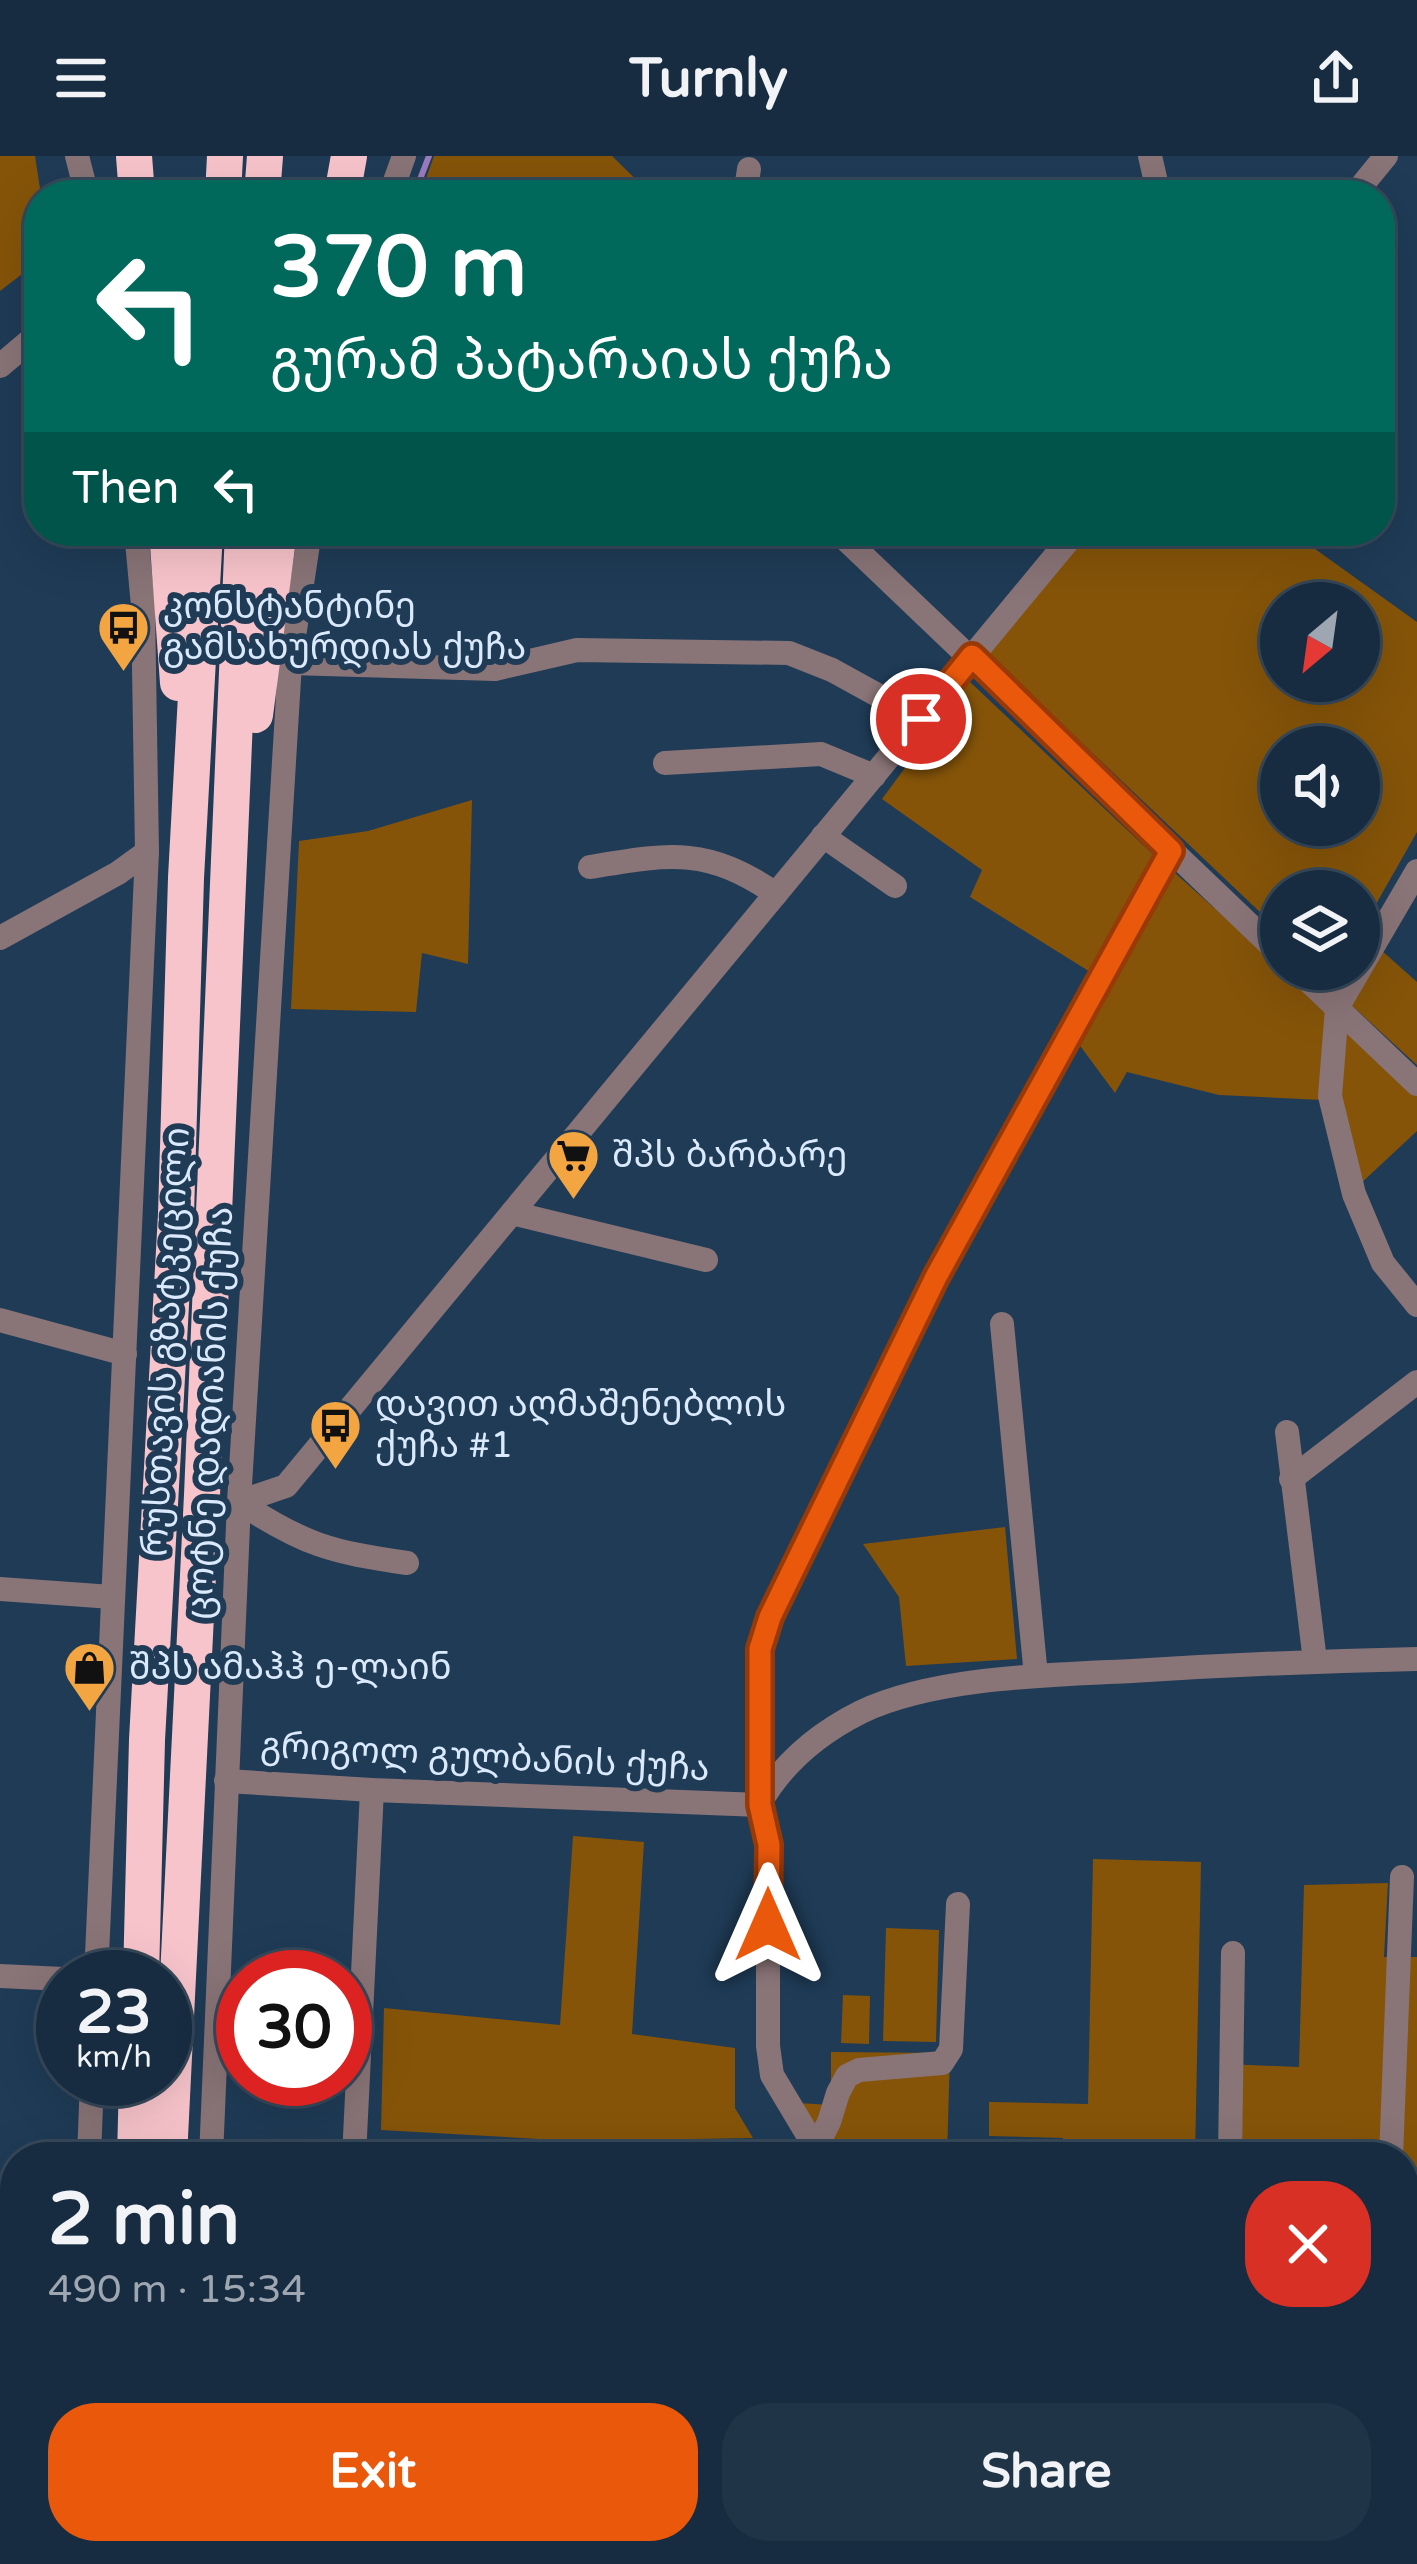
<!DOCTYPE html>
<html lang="en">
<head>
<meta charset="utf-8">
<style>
	:root { --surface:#172c40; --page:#203447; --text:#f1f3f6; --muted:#9ea7b1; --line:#364859; --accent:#ea580c }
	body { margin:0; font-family:"Varela Round","Noto Sans Georgian",sans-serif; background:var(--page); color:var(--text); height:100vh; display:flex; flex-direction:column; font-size:45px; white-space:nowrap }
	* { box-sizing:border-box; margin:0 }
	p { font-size:39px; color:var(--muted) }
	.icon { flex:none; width:66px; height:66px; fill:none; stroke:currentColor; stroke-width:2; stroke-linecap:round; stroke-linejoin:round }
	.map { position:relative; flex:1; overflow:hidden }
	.sheet { position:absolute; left:0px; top:1986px; width:1419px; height:423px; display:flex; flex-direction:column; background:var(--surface); border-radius:48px 48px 0 0; box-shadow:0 12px 48px #0002,0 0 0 3px var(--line) }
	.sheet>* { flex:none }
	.top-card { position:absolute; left:24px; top:24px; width:1371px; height:366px; border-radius:48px; box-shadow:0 12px 48px #0002,0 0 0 3px var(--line); background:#00695c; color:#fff; overflow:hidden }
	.needle { width:78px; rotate:209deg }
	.controls { position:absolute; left:1260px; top:426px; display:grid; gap:24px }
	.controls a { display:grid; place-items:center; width:120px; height:120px; border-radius:50%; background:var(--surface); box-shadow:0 12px 48px #0002,0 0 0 3px var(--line); font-size:60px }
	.speed { position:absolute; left:36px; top:1794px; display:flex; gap:24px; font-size:60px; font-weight:700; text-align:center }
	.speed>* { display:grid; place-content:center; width:156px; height:156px; border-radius:50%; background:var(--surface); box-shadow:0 12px 48px #0002,0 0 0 3px var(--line); line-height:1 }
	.speed small { font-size:30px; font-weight:400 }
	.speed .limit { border:18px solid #d22; background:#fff; color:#111 }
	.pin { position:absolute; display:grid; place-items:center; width:102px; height:102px; color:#fff; margin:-51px; border:6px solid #fff; border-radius:50%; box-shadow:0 3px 12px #0007 }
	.me { position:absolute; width:132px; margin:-66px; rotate:0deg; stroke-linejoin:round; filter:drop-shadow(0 0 9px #0008) }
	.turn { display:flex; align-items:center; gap:42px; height:252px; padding:0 48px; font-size:54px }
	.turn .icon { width:156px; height:156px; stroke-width:2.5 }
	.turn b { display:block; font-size:84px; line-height:102px }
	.then { display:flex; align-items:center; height:114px; padding:0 48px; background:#0003; gap:24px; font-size:45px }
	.round { display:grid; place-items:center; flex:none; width:126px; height:126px; border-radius:48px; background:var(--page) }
	.headline { display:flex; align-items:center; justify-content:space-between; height:204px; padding:0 48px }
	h1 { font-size:72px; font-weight:700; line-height:90px }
	.cta { display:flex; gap:24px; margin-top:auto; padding:24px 48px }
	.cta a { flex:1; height:138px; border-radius:48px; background:var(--accent); color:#fff; font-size:48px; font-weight:700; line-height:138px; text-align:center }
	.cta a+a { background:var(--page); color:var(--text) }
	header { display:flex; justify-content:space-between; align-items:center; height:156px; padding:0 48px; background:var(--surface); font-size:54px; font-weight:700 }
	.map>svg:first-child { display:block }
	.green { fill:#855409; fill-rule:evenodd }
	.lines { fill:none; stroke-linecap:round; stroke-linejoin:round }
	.stream { stroke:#9b7bbe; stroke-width:6 }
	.minor { stroke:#897477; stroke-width:24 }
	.highway { stroke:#f8c4cb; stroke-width:36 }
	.route-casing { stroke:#983908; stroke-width:30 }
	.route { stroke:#ea580c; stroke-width:21 }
	.labels { text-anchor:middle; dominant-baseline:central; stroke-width:12; stroke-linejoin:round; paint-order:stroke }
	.poi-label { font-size:36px; fill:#daeafc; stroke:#1f3b56; text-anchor:start }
	.street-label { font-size:36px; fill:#daeafc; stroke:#1f3b56 }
</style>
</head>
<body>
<header><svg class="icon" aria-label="menu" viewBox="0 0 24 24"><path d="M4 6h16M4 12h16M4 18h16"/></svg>Turnly<svg class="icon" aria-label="share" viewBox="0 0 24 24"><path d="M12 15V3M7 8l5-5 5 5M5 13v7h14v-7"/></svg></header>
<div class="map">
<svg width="1417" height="2408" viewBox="0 0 1417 2408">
	<rect width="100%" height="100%" fill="#1f3b56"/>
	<g class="green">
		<polygon points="0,0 35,0 41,39 39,105 0,135"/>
		<polygon points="434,0 612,0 652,39 420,39"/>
		<path d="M1082 375H1290L1417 466V676L1359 778V735H1281V776L986 496ZM1281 447H1359V525H1281ZM1281 591H1359V669H1281Z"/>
		<polygon points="969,525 1159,704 1095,819 970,741 982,714 882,643"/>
		<polygon points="472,644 468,808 422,797 416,856 291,853 299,685 368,675"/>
		<polygon points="1175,717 1327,853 1322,944 1219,939 1127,916 1115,937 1078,887"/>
		<polygon points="1381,794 1417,826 1417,909 1349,847"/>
		<polygon points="1341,867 1417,936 1417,975 1358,1030 1338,936"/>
		<polygon points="1005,1371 1017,1503 906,1510 899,1441 863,1388"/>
		<polygon points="573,1680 644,1686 632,1878 735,1892 735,1952 753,1982 574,1985 381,1974 384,1852 560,1869"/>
		<polygon points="1093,1703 1201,1706 1195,2001 1063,2001 1063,1982 989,1980 989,1946 1088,1948"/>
		<polygon points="1388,1727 1384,1801 1417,1801 1417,2097 1404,2097 1404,2001 1225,2001 1227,1908 1299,1911 1304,1729"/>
		<polygon points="886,1772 939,1774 936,1886 883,1885"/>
		<polygon points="843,1839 870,1840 869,1888 841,1887"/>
		<polygon points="831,1896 950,1897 947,2001 828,2001 799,1947 831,1949"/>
		<polygon points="1404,2321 1417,2324 1417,2408 1382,2408 1384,2394 1404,2394"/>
	</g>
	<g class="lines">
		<polyline class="stream" points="414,39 429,0"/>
		<g class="minor">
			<polyline points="77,0 87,39"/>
			<polyline points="1150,0 1159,39"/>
			<polyline points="390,39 404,0"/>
			<polyline points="745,39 749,13"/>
			<polyline points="1354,39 1386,0"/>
			<polyline points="0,210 39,177"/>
			<polyline points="837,375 1281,799"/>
			<polyline points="290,507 495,513 577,494 789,497 832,514 921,563"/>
			<polyline points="665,607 821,598 874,620"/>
			<polyline points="823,680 895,730"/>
			<path d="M590 711C669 698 706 690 776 738"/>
			<polyline points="1417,715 1337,852 1330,940 1354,1038 1383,1107 1417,1149"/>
			<polyline points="0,782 118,717 147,696"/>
			<polyline points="1296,813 1417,928"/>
			<polyline points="512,1057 706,1104"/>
			<polyline points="0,1164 125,1198"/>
			<polyline points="1002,1168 1036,1520"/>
			<polyline points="1287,1276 1315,1505"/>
			<polyline points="1291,1323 1417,1226"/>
			<polyline points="239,1346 286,1330 1076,375"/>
			<path d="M239 1346C304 1389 331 1396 407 1407"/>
			<polyline points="0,1433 112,1441"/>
			<polyline points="226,1625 372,1634 760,1649"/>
			<path d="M760 1647C783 1607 819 1577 861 1556 934 1521 1050 1519 1132 1515 1227 1509 1322 1505 1417 1503"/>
			<polyline points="0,1820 63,1823"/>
			<polyline points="96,1821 147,696 143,450 136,375"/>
			<polyline points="816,1992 829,1966 838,1937 847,1920 859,1914 942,1907 951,1893 958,1748"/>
			<polyline points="89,2001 92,1923"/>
			<polyline points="211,2001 239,1346 290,507 310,375"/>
			<polyline points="354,2001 372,1634"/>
			<polyline points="821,2001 772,1919 768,1890 768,1689 760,1649 760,1493 770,1461 936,1121 1171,695"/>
			<polyline points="1230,2001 1233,1797"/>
			<polyline points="1391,2001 1402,1721"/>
			<polyline points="1404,2112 1417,2113"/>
			<polyline points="0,2208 15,2210"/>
			<polyline points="830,2394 841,2397 856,2408"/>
			<polyline points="74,2408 74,2394"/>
			<polyline points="194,2408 195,2394"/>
			<polyline points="335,2408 336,2394"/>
			<polyline points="614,2408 626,2394"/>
			<polyline points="652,2408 661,2394"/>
			<polyline points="694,2408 704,2394"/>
			<polyline points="999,2408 1000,2394"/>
		</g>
		<g class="highway">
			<polyline points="134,0 137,39"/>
			<polyline points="223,39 225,0"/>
			<polyline points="262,39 265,0"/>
			<polyline points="342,39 349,0"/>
			<polyline points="167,375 178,527"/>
			<polyline points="255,559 279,375"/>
			<polyline points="141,1821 147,1584 176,1058 186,722 205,375"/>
			<polyline points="135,2001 137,1923"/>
			<polyline points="169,2001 202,1339 243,375"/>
			<polyline points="120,2408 120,2394"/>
			<polyline points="151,2408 152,2394"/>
		</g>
	</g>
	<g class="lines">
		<defs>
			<polyline id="route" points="768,1769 769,1689 760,1649 760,1493 770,1461 936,1121 1171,695 972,500 921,563"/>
		</defs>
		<use href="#route" class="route-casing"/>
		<use href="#route" class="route"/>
	</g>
	<defs>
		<symbol id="bus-pin" viewBox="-11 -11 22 30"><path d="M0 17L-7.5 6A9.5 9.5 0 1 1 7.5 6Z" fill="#f2a541" stroke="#1f3b56"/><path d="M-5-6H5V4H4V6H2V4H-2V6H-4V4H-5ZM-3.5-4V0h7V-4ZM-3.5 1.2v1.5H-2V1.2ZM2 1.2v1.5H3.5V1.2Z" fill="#111"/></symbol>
		<symbol id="supermarket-pin" viewBox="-11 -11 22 30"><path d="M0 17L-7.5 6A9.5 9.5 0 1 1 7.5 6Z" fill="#f2a541" stroke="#1f3b56"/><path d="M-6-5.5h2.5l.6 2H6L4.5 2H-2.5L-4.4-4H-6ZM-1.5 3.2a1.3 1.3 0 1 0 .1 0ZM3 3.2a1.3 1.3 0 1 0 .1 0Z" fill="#111"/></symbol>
		<symbol id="shop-pin" viewBox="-11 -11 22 30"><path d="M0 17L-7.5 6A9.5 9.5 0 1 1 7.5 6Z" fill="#f2a541" stroke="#1f3b56"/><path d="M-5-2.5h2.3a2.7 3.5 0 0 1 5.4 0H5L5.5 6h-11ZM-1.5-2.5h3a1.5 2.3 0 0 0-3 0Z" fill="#111"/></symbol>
	</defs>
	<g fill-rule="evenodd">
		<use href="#bus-pin" x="94" y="442" width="59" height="81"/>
		<use href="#supermarket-pin" x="544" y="970" width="59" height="81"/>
		<use href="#bus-pin" x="306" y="1240" width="59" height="81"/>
		<use href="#shop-pin" x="60" y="1482" width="59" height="81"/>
	</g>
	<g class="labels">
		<g class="poi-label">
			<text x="163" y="450">კონსტანტინე<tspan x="163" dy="41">გამსახურდიას ქუჩა</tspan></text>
			<text x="612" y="999">შპს ბარბარე</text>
			<text x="375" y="1248">დავით აღმაშენებლის<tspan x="375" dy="41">ქუჩა #1</tspan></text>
			<text x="129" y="1511">შპს ამაჰჰ ე-ლაინ</text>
		</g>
		<g class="street-label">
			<text transform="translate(166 1186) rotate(-87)">რუსთავის გზატკეცილი</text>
			<text transform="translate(210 1257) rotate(-87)">ცოტნე დადიანის ქუჩა</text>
			<text transform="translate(485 1601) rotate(3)">გრიგოლ გულბანის ქუჩა</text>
		</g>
	</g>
</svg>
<div class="controls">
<a><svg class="needle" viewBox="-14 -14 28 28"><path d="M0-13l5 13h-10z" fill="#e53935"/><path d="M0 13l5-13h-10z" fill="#9ea7b1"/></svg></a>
<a><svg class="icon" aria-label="sound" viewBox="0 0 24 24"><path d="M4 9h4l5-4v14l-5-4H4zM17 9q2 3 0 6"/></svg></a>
<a><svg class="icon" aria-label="layers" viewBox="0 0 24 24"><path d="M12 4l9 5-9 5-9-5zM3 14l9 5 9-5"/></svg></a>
</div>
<div class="speed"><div>23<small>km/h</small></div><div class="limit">30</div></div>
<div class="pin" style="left:921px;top:563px;background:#d93025"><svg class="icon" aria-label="arrive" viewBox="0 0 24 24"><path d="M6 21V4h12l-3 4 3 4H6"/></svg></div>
<svg class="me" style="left:768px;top:1769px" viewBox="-20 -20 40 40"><path d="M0-17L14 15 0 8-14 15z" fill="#ea580c" stroke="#fff" stroke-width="4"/></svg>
<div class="top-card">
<div class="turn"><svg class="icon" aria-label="left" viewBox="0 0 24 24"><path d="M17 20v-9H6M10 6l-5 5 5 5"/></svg><div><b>370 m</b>გურამ პატარაიას ქუჩა</div></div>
<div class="then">Then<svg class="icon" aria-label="left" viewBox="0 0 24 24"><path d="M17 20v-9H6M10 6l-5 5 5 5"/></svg></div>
</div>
<section class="sheet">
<div class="headline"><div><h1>2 min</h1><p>490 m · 15:34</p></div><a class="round" style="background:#d93025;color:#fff"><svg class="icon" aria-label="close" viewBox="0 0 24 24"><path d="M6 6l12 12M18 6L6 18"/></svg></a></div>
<div class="cta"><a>Exit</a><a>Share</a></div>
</section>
</div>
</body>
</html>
